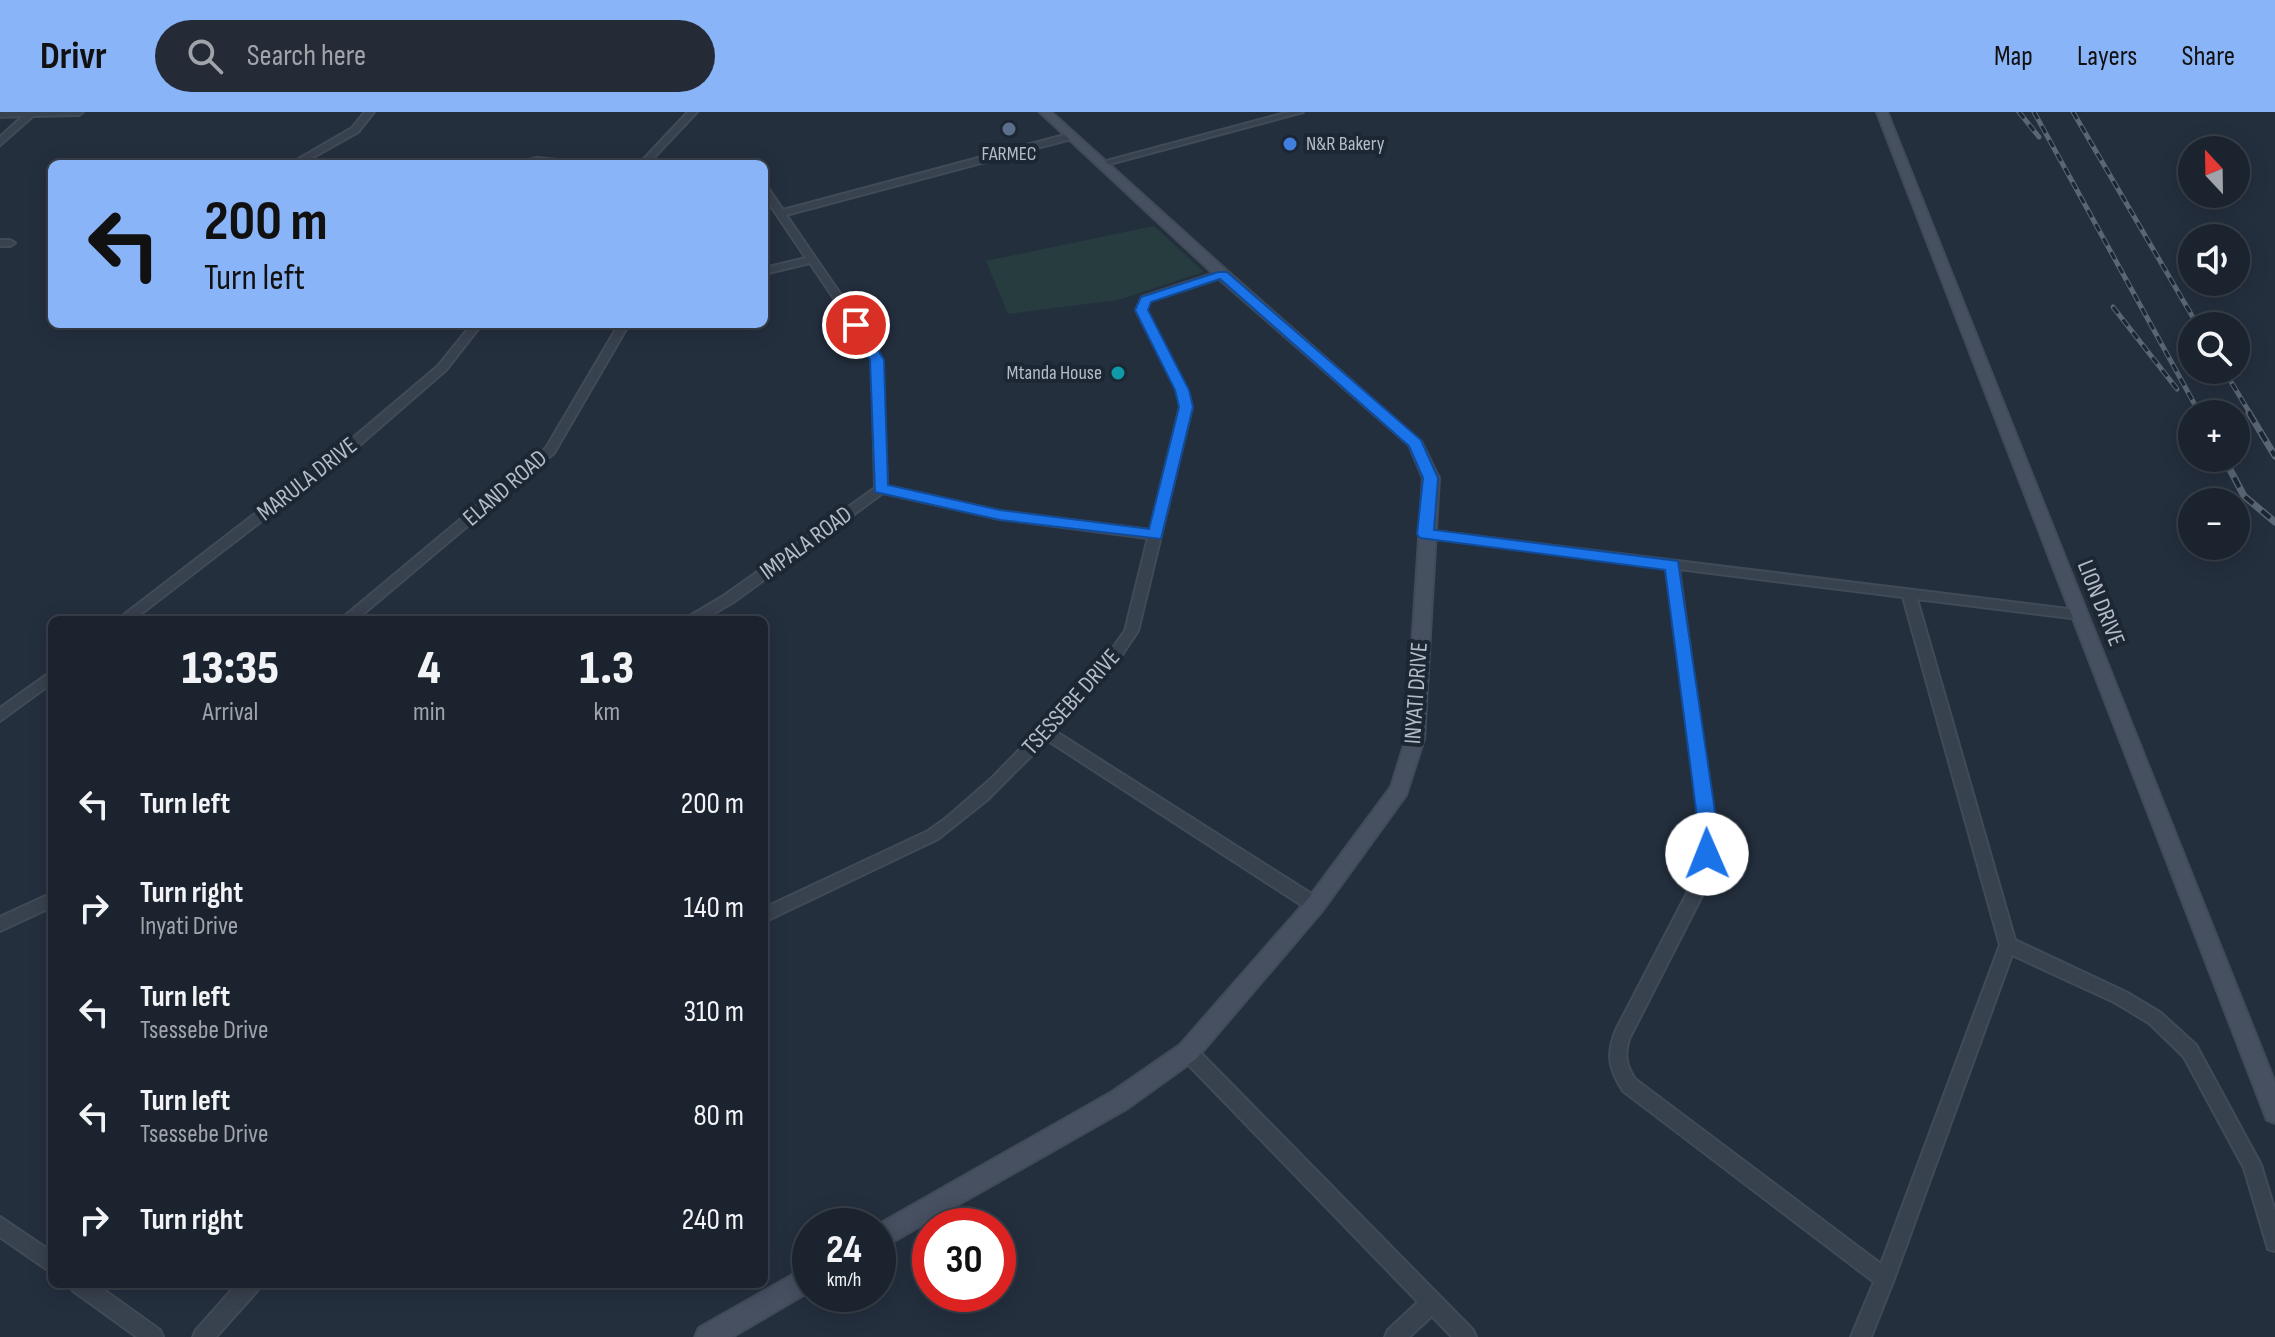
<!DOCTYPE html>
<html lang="en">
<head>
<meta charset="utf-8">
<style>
	:root { --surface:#1b232e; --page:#242b36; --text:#f1f3f6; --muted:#a0a4aa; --line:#39404a; --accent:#8ab4f8 }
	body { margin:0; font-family:"Sofia Sans Condensed",sans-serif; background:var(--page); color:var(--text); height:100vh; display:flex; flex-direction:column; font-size:30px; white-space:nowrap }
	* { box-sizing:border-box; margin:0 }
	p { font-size:26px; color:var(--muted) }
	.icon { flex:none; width:44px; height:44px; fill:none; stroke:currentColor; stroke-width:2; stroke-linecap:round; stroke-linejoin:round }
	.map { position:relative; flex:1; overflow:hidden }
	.side { position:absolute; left:48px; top:504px; width:720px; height:672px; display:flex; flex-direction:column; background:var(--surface); border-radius:12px; box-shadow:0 4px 20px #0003,0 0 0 2px var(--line) }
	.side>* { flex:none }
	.hud { position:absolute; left:48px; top:48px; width:720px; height:168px; border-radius:12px; box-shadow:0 4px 20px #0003,0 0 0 2px var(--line); background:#8ab4f8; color:#111; overflow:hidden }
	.needle { width:52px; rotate:338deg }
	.buttons { position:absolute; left:2178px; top:24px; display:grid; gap:16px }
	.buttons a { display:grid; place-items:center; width:72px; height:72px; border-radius:50%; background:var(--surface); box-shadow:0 4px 20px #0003,0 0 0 2px var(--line); font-size:40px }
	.speed { position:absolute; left:792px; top:1096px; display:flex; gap:16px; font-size:40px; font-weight:700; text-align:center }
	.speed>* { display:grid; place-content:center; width:104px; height:104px; border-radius:50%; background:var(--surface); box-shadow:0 4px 20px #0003,0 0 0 2px var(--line); line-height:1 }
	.speed small { font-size:20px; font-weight:400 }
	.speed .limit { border:12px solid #d22; background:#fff; color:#111 }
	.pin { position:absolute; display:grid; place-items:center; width:68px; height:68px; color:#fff; margin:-34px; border:4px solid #fff; border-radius:50%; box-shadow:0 2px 8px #0007 }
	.me { position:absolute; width:88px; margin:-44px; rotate:359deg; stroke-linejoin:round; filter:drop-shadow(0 0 6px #0008) }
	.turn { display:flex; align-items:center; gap:28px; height:168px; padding:0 24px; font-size:36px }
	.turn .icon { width:104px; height:104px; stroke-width:2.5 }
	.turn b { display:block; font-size:56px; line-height:68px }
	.eta { display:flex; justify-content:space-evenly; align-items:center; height:136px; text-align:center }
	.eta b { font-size:48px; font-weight:800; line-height:56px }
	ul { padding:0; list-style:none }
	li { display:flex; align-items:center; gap:24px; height:104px; padding:0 24px }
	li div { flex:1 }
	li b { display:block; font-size:30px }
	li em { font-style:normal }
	header { display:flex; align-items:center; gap:48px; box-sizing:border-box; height:112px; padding:0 40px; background:var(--accent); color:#111 }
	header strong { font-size:38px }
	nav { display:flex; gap:44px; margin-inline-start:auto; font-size:28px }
	.search { width:560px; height:72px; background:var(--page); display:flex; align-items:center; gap:20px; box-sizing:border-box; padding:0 28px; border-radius:44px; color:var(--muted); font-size:30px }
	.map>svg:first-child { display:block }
	.green { fill:#263c3f }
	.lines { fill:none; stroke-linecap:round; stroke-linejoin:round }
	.street-casing { stroke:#414a57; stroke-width:4 }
	.secondary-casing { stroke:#414a57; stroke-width:4 }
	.street { fill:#38414e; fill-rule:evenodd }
	.secondary { fill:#465061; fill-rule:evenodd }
	.rail-far1-casing { stroke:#5a6575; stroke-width:5 }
	.rail-casing { stroke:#5a6575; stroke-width:7 }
	.rail-far1 { stroke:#1d2633; stroke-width:3; stroke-dasharray:8; stroke-linecap:butt }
	.rail { stroke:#1d2633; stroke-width:4; stroke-dasharray:11; stroke-linecap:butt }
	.route { fill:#1a73e8; stroke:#114b97; stroke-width:2 }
	.service-dot { fill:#5c6f8a; stroke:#1d2633; stroke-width:3 }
	.shop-dot { fill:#3f7fe0; stroke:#1d2633; stroke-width:3 }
	.culture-dot { fill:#0f9aa8; stroke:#1d2633; stroke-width:3 }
	.labels { text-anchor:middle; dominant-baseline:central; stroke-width:8; stroke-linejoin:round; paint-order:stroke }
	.far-poi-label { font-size:20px; fill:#b4bcc9; stroke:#1d2633; text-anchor:start }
	.street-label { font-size:24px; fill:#b4bcc9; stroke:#1d2633 }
</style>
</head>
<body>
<header>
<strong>Drivr</strong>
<div class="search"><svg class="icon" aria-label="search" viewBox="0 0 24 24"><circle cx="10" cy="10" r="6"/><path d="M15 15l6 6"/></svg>Search here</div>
<nav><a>Map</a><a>Layers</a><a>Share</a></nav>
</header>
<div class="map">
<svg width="2275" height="1225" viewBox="0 0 2275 1225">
	<rect width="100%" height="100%" fill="#242f3e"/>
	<polygon class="green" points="1154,114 1204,160 1118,188 1008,202 986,149"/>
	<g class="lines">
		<defs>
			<g id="street">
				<polygon points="0,0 83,0 79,3 33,4 0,33 0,25 23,4 0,5"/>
				<polygon points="365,0 374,0 358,20 301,52 290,52 352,16"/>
				<polygon points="688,0 697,0 648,52 639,52"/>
				<polygon points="1289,0 1303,0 1106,53 1099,51"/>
				<polygon points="1072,21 1076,24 1075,26 786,103 876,234 882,248 887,374 1000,399 1150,418 1180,295 1177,278 1136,198 1142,185 1218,160 1226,160 1226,164 1150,189 1146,198 1187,278 1192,295 1138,519 1111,559 1055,619 1321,788 1323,793 1321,798 1315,800 1309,798 1047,628 987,688 938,727 764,810 764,796 928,719 945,707 992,666 1082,573 1110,540 1125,519 1148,426 1000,407 883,381 735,489 703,508 686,508 688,505 725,483 875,376 872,248 866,234 810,151 764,162 764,156 806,146 764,84 764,74 767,75 783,98"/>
				<polygon points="537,46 567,49 571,52 512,52"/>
				<polygon points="0,128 10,128 15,131 10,134 0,134"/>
				<polygon points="472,212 482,212 446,258 355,337 133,508 117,508 347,331 438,254"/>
				<polygon points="619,212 629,212 554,341 356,508 340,508 546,336"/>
				<path d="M1425 418 2084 499 2086 502 2079 507 1917 487 2015 828 2126 880 2161 901 2196 933 2261 1053 2275 1099V1139L2268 1137 2266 1130 2244 1056 2184 945 2149 911 2114 890 2012 843 1894 1167 1871 1225H1851L1874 1170 1623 979C1609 957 1606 942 1616 918L1696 764 1700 713 1666 456 1421 425 1419 422 1421 419ZM1679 457 1903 485 2000 833 1881 1152 1635 967C1626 953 1624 943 1629 927L1712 764 1714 713Z"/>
				<polygon points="52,559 52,571 0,609 0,596"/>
				<polygon points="52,781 52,795 0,819 0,805"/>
				<polygon points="1188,932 1194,934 1473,1218 1476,1225 1452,1225 1432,1204 1409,1225 1385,1225 1388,1218 1418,1190 1182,946 1180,940 1182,934"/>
				<polygon points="0,1105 52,1140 52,1161 0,1125"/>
				<polygon points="70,1172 96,1172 160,1218 163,1225 137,1225 73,1179"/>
				<polygon points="237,1172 260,1172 257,1179 216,1225 193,1225 196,1218"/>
			</g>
			<g id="secondary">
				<polygon points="1040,0 1051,0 1227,159 1422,331 1439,366 1424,627 1406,683 1322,799 1196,947 1128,996 878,1138 876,1114 1112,980 1180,933 1308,787 1391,675 1406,627 1423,366 1409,333 1217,165"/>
				<polygon points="1877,0 1887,0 2275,971 2275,1011 2267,1008 2264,1000"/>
				<polygon points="810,1153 810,1179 732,1225 695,1225 699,1216"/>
			</g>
		</defs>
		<use href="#street" class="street-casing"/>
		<use href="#secondary" class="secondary-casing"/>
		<use href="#street" class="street"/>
		<use href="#secondary" class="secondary"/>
		<defs>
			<g id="rail-far1">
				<polyline points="2019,0 2039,25"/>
				<polyline points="2034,0 2200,302"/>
				<polyline points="2073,0 2198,214"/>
				<polyline points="2113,195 2177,277"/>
				<polyline points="2224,258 2251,303"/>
			</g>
			<g id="rail">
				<polyline points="2249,301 2275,344"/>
				<polyline points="2224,346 2244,384 2275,410"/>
			</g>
		</defs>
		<use href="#rail-far1" class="rail-far1-casing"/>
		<use href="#rail" class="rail-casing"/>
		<use href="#rail-far1" class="rail-far1"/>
		<use href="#rail" class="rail"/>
	</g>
	<polygon class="route" points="1218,160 1227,160 1421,328 1438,366 1434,418 1678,449 1717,713 1714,748 1707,751 1700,748 1697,742 1698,713 1665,458 1420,426 1417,422 1423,366 1409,334 1220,167 1151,190 1148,198 1189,278 1193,295 1161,427 1000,408 875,380 870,248 850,213 856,209 861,210 884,248 888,373 1000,398 1149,417 1179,295 1175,278 1135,198 1141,185"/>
	<circle class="service-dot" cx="1009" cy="17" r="8"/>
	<circle class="shop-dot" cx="1290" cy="32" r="8"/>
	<circle class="culture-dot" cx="1118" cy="261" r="8"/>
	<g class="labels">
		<g class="far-poi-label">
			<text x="1306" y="32">N&amp;R Bakery</text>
			<text x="1009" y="42" text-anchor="middle">FARMEC</text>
			<text x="1102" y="261" text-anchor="end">Mtanda House</text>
		</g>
		<g class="street-label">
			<text transform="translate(307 367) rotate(-38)">MARULA DRIVE</text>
			<text transform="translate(505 376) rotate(-41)">ELAND ROAD</text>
			<text transform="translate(806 431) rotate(-36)">IMPALA ROAD</text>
			<text transform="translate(2101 491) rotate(68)">LION DRIVE</text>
			<text transform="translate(1416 581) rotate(-86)">INYATI DRIVE</text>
			<text transform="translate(1071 590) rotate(-48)">TSESSEBE DRIVE</text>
		</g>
	</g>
</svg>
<div class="buttons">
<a><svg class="needle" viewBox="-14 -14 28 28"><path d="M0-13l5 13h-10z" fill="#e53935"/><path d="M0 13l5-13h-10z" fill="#a0a4aa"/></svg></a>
<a><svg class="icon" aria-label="sound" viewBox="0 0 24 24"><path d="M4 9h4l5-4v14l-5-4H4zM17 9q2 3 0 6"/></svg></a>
<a><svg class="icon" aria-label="search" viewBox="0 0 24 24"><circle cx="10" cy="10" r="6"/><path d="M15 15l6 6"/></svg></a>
<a>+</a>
<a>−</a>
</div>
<div class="speed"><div>24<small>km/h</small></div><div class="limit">30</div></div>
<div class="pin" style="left:856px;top:213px;background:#d93025"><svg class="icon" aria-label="arrive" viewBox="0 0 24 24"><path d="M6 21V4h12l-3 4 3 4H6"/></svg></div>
<svg class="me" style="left:1707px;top:742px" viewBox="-20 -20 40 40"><circle r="19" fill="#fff"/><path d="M0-13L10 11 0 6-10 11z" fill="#1a73e8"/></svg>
<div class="hud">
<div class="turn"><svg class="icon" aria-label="left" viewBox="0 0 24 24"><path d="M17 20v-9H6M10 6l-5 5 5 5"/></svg><div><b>200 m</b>Turn left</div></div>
</div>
<section class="side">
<div class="eta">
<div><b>13:35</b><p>Arrival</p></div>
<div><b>4</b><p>min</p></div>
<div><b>1.3</b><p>km</p></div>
</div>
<ul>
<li><svg class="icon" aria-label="left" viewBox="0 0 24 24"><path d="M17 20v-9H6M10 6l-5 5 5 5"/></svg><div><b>Turn left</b></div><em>200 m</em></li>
<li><svg class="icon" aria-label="right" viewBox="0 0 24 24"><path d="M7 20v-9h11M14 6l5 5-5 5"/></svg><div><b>Turn right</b><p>Inyati Drive</p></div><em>140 m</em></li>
<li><svg class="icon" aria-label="left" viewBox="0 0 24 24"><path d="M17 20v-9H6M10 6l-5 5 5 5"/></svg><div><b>Turn left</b><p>Tsessebe Drive</p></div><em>310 m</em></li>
<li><svg class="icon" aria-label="left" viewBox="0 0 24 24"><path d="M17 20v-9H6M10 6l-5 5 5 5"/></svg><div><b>Turn left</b><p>Tsessebe Drive</p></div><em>80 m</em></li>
<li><svg class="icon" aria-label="right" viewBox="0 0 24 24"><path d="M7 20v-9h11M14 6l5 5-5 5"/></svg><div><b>Turn right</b></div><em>240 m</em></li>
</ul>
</section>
</div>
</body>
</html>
